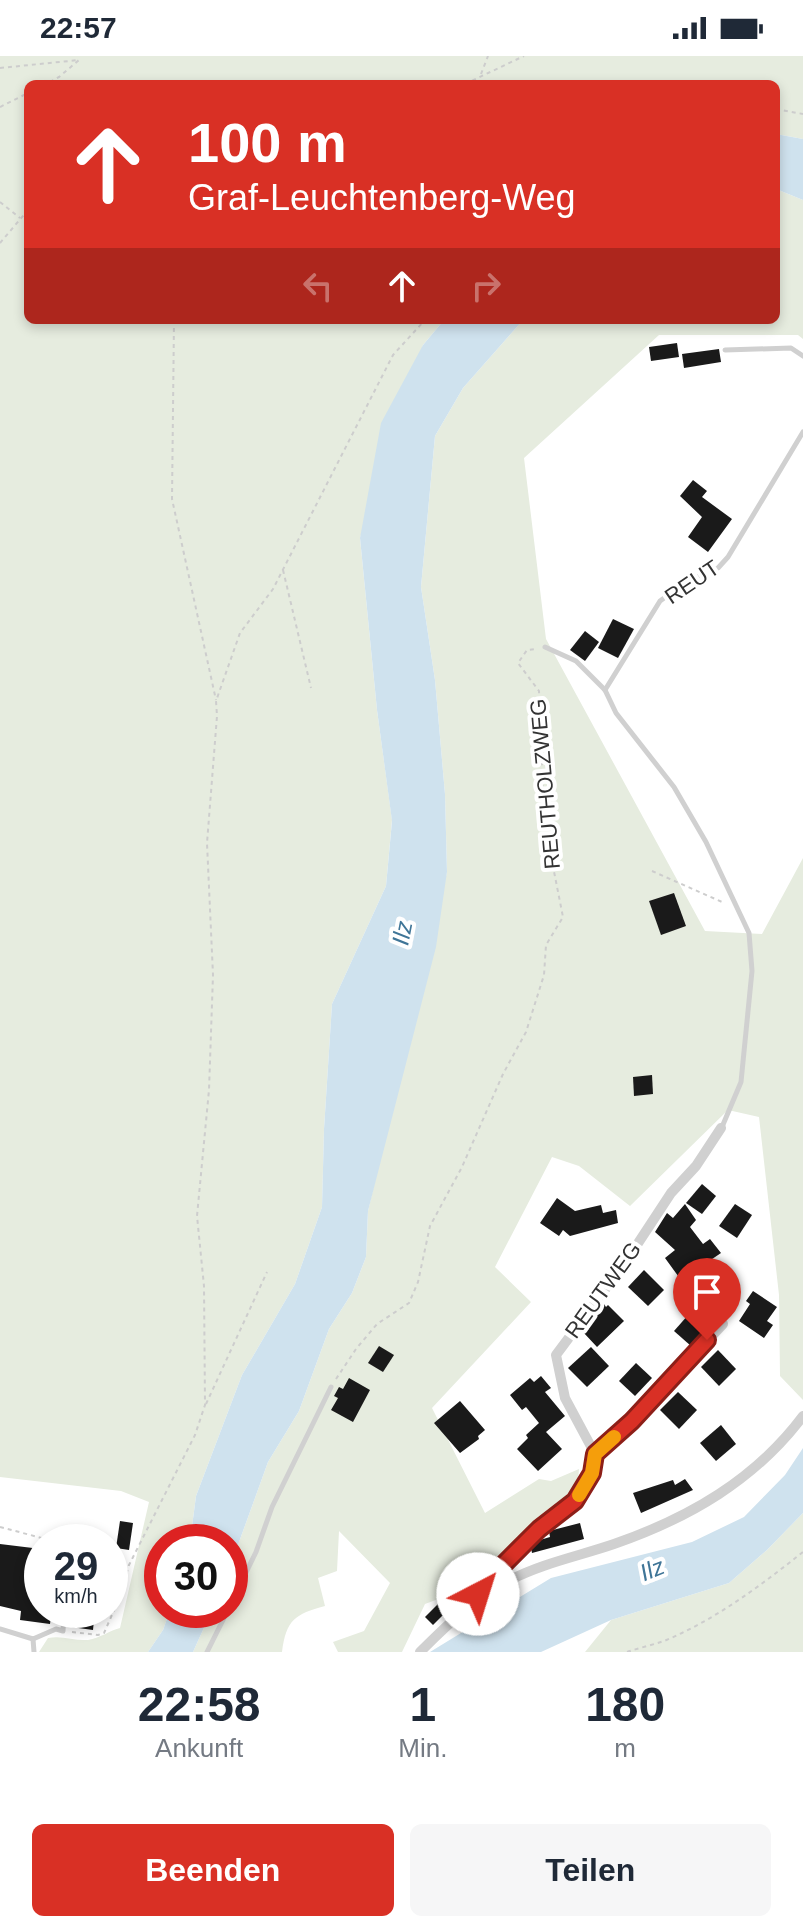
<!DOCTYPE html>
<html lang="de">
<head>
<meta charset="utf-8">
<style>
	:root { --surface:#fff; --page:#f6f6f7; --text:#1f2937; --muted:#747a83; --accent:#d93025 }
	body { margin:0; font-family:Arial,sans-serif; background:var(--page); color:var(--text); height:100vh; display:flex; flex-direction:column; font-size:30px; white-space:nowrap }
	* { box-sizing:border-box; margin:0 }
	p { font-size:26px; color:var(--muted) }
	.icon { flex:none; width:44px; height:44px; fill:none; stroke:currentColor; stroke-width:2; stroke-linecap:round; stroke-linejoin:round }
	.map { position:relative; height:1596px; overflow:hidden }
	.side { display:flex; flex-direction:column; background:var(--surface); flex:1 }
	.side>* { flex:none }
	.guide { position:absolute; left:24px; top:24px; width:756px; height:244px; border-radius:12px; box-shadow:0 4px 12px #0003; background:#d93025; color:#fff; overflow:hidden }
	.speed { position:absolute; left:24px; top:1468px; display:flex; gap:16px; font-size:40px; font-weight:700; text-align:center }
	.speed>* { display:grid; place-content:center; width:104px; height:104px; border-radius:50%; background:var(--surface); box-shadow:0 4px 12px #0003; line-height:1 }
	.speed small { font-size:20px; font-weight:400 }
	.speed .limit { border:12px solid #d22; background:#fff; color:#111 }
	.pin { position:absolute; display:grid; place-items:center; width:68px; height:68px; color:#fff; margin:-82px -34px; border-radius:50% 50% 50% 0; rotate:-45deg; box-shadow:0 0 8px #0007 }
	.pin .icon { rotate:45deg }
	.me { position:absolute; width:88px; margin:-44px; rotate:40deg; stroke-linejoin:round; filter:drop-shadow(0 0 6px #0008) }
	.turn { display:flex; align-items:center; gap:28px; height:168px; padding:0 32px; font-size:36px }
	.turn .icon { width:104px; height:104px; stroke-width:2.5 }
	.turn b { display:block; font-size:56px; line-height:68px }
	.lanes { display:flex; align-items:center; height:76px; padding:0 32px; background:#0003; justify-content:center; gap:40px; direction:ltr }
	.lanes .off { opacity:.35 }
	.eta { display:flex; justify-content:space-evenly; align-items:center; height:136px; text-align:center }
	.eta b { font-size:48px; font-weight:600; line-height:56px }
	.button { display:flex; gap:16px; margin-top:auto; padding:16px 32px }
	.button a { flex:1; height:92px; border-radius:12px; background:var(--accent); color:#fff; font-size:32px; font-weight:600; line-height:92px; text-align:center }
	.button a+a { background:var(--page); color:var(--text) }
	.status { display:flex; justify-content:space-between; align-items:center; height:56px; padding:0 40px; background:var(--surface); direction:ltr }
	.status svg { height:22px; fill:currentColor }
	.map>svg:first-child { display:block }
	.green { fill:#e6ecdf }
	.water { fill:#cfe2ee }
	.building { fill:#1a1a1a }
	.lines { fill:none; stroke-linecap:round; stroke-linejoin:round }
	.path { stroke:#cdcdcd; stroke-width:2; stroke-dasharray:4 4; stroke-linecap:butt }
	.service { stroke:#d0d0d0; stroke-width:5 }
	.minor { stroke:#d0d0d0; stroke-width:10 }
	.route-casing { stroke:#8d1f18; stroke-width:20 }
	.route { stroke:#d93025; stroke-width:14 }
	.slow { stroke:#f59e0b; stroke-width:14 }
	.labels { text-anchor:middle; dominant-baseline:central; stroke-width:8; stroke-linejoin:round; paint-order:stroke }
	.street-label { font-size:22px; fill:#333; stroke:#fff }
	.water-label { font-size:24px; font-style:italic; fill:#3f7597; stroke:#fff }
</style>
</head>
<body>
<div class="status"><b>22:57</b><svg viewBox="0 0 49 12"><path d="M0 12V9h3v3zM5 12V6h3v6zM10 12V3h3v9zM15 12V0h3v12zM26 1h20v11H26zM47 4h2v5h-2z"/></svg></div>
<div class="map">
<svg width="803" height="1596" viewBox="0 0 803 1596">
	<rect width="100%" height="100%" fill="#fff"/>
	<g class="green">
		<path d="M0 0H803V83L776 78V28H28V264H444L423 289 360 482 377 654 392 764 386 830 332 948 324 1073 322 1151 295 1228 242 1319 196 1440 190 1486H162V1554H170L163 1574 148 1596H39L48 1582C62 1579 74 1585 88 1584 100 1582 109 1575 120 1572L149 1446 121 1435 0 1421Z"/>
		<path d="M776 133 803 144V283L798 279H659L524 402 546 583 705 875 762 878 803 802V1344L780 1320 779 1239 759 1061 728 1054 630 1150 579 1110 552 1101 495 1211 531 1246 432 1352 485 1457 539 1423 551 1425 579 1413 577 1437 526 1477 476 1529 425 1548 402 1596H338L333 1586 364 1575 390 1527 339 1475 337 1515 318 1522 325 1550C295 1558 286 1564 282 1596H193L212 1554H230V1511L268 1406 299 1355 329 1273 352 1237 366 1201 368 1155 447 816 445 738 435 624 421 531 435 380 463 332 523 264H776Z"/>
		<polygon points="803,1457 803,1596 585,1596 611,1564 729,1527 767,1494"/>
	</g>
	<g class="water">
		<polygon points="776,78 803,83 803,144 776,133"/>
		<polygon points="444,264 523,264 463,332 435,380 421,531 435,624 445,738 447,816 436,891 368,1155 366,1201 352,1237 329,1273 299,1355 268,1406 230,1511 230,1486 190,1486 196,1440 242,1319 295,1228 322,1151 324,1073 332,948 386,830 392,765 377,654 360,482 381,367 423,289"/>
		<polygon points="803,1392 803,1457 767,1494 729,1527 611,1564 541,1596 430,1596 551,1522 692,1486 744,1461 785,1419"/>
		<polygon points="170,1554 212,1554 193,1596 148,1596 163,1574"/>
	</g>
	<g class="building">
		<polygon points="677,287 679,301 651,305 649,291"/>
		<polygon points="719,293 721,306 684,312 682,298"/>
		<polygon points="693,424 707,435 702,441 732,463 708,496 688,481 702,461 680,440"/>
		<polygon points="613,563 634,573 618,602 598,592"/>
		<polygon points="585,575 599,586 585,605 570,594"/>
		<polygon points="674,837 686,870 661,879 649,845"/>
		<polygon points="652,1019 653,1038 634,1040 633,1021"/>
		<polygon points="702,1128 716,1140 702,1158 686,1147"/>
		<polygon points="557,1142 575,1155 601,1149 603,1157 616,1154 618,1167 570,1180 563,1174 559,1180 540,1167"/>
		<polygon points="685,1148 696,1164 690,1171 703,1188 710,1183 721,1197 681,1224 665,1202 675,1194 655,1176 667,1157 673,1162"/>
		<polygon points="735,1148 752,1159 737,1182 719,1170"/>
		<polygon points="644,1214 664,1234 648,1250 628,1231"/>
		<polygon points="712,1232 722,1243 706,1258 699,1248"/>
		<polygon points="753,1235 777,1251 767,1265 773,1269 764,1282 739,1265 750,1248 746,1245"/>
		<polygon points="604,1248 606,1251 608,1249 624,1265 597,1291 583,1276"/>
		<polygon points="689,1258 706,1274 691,1290 674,1275"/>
		<polygon points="379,1290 394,1299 383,1316 368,1307"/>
		<polygon points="591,1291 609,1310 587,1331 568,1312"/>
		<polygon points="718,1294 736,1313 719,1330 701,1311"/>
		<polygon points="636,1307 652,1322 635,1340 619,1325"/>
		<polygon points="541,1320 551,1332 545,1336 565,1360 546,1376 562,1393 538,1415 517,1393 528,1382 526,1379 539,1367 526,1351 522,1354 510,1339 530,1322 534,1326"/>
		<polygon points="349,1322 370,1334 353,1366 331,1354 338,1342 334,1340 339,1331 343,1333"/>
		<polygon points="678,1336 697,1354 679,1373 660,1354"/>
		<polygon points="460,1345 485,1374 478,1380 479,1383 460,1397 434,1367"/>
		<polygon points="721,1369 736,1388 716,1405 700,1387"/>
		<polygon points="685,1423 693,1434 641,1457 633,1437 673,1424 675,1429"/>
		<polygon points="120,1465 133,1467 129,1494 116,1492"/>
		<polygon points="580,1467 584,1483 532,1497 531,1492 540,1484 550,1481 549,1475"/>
		<polygon points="0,1488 41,1493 35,1547 42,1548 42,1554 52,1554 50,1568 20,1564 21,1555 0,1550"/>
		<polygon points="440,1546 448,1554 433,1569 425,1561"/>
		<polygon points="73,1554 95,1554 93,1574 71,1571"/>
	</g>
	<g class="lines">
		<g class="path">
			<polyline points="0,12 79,4 59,21 46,28"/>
			<polyline points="481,18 488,0"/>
			<polyline points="465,28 524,0"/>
			<polyline points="0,51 28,37"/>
			<polyline points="776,53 803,58"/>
			<polyline points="0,146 20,162"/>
			<polyline points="0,187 28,154"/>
			<polyline points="174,264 172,443 216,644"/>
			<polyline points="283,514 311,632"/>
			<polyline points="652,815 722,846"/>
			<polyline points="336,1323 356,1293 377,1268 409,1247 418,1226 430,1170 462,1111 503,1018 526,976 544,919 546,889 563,861 544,765 539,635 518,607 527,594 535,593"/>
			<polyline points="206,1348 267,1216"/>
			<polyline points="0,1471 57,1486"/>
			<polyline points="72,1576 98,1579 104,1577 119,1543 129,1509 195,1379 205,1349 204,1230 197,1160 209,1034 213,919 207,787 217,660 216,645 240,577 273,533 393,299 425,264"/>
			<path d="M627 1596C639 1592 652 1589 664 1585 715 1564 760 1530 803 1496"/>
		</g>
		<g class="service">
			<polyline points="725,294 791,292 803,300"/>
			<polyline points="545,591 576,605 605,634 616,657 674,731 706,786 749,877 752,915 741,1026 722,1071"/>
			<polyline points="605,634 660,545 689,524 718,512 728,501 803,376"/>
			<polyline points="230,1549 256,1496 272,1451 331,1331"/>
			<polyline points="0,1573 33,1583 56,1573 63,1575 64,1554"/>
			<polyline points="33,1583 34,1596"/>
			<polyline points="207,1596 228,1554"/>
		</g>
		<g class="minor">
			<polyline points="595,1398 632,1365 723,1268"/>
			<polyline points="468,1553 502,1509 539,1473 575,1445 592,1417 595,1398 565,1342 556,1299 627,1204 671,1137 696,1110 721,1072"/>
			<path d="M420 1596C447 1569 476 1541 510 1524 543 1507 579 1500 614 1488 689 1462 755 1424 803 1360"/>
		</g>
	</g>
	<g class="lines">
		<defs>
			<polyline id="route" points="478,1538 488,1524 539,1473 575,1445 592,1417 595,1398 632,1365 707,1284"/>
		</defs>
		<use href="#route" class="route-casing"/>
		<use href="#route" class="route"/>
		<polyline class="slow" points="579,1439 592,1417 595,1398 614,1381"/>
	</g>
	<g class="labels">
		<g class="street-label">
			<text transform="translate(692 526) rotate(-34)">REUT</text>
			<text transform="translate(545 728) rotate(-95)">REUTHOLZWEG</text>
			<text transform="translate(603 1234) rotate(-54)">REUTWEG</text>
		</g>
		<g class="water-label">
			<text transform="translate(402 877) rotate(-79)">Ilz</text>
			<text transform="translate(652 1513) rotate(-22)">Ilz</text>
		</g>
	</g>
</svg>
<div class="speed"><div>29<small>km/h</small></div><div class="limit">30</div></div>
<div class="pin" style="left:707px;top:1284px;background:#d93025"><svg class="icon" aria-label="arrive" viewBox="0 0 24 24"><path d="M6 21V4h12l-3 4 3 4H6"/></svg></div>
<svg class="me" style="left:478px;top:1538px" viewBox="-20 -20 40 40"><circle r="19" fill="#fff"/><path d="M0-13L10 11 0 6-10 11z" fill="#d93025"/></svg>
<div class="guide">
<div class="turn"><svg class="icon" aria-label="ahead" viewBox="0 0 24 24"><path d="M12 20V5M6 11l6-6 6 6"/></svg><div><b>100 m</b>Graf-Leuchtenberg-Weg</div></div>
<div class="lanes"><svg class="icon off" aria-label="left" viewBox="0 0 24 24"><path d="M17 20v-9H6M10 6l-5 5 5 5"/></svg><svg class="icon" aria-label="ahead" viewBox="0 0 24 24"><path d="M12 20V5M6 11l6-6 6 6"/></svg><svg class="icon off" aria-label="right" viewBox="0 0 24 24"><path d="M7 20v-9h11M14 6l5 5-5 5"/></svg></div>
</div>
</div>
<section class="side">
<div class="eta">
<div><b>22:58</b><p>Ankunft</p></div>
<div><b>1</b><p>Min.</p></div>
<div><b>180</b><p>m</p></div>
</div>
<div class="button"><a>Beenden</a><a>Teilen</a></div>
</section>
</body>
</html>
